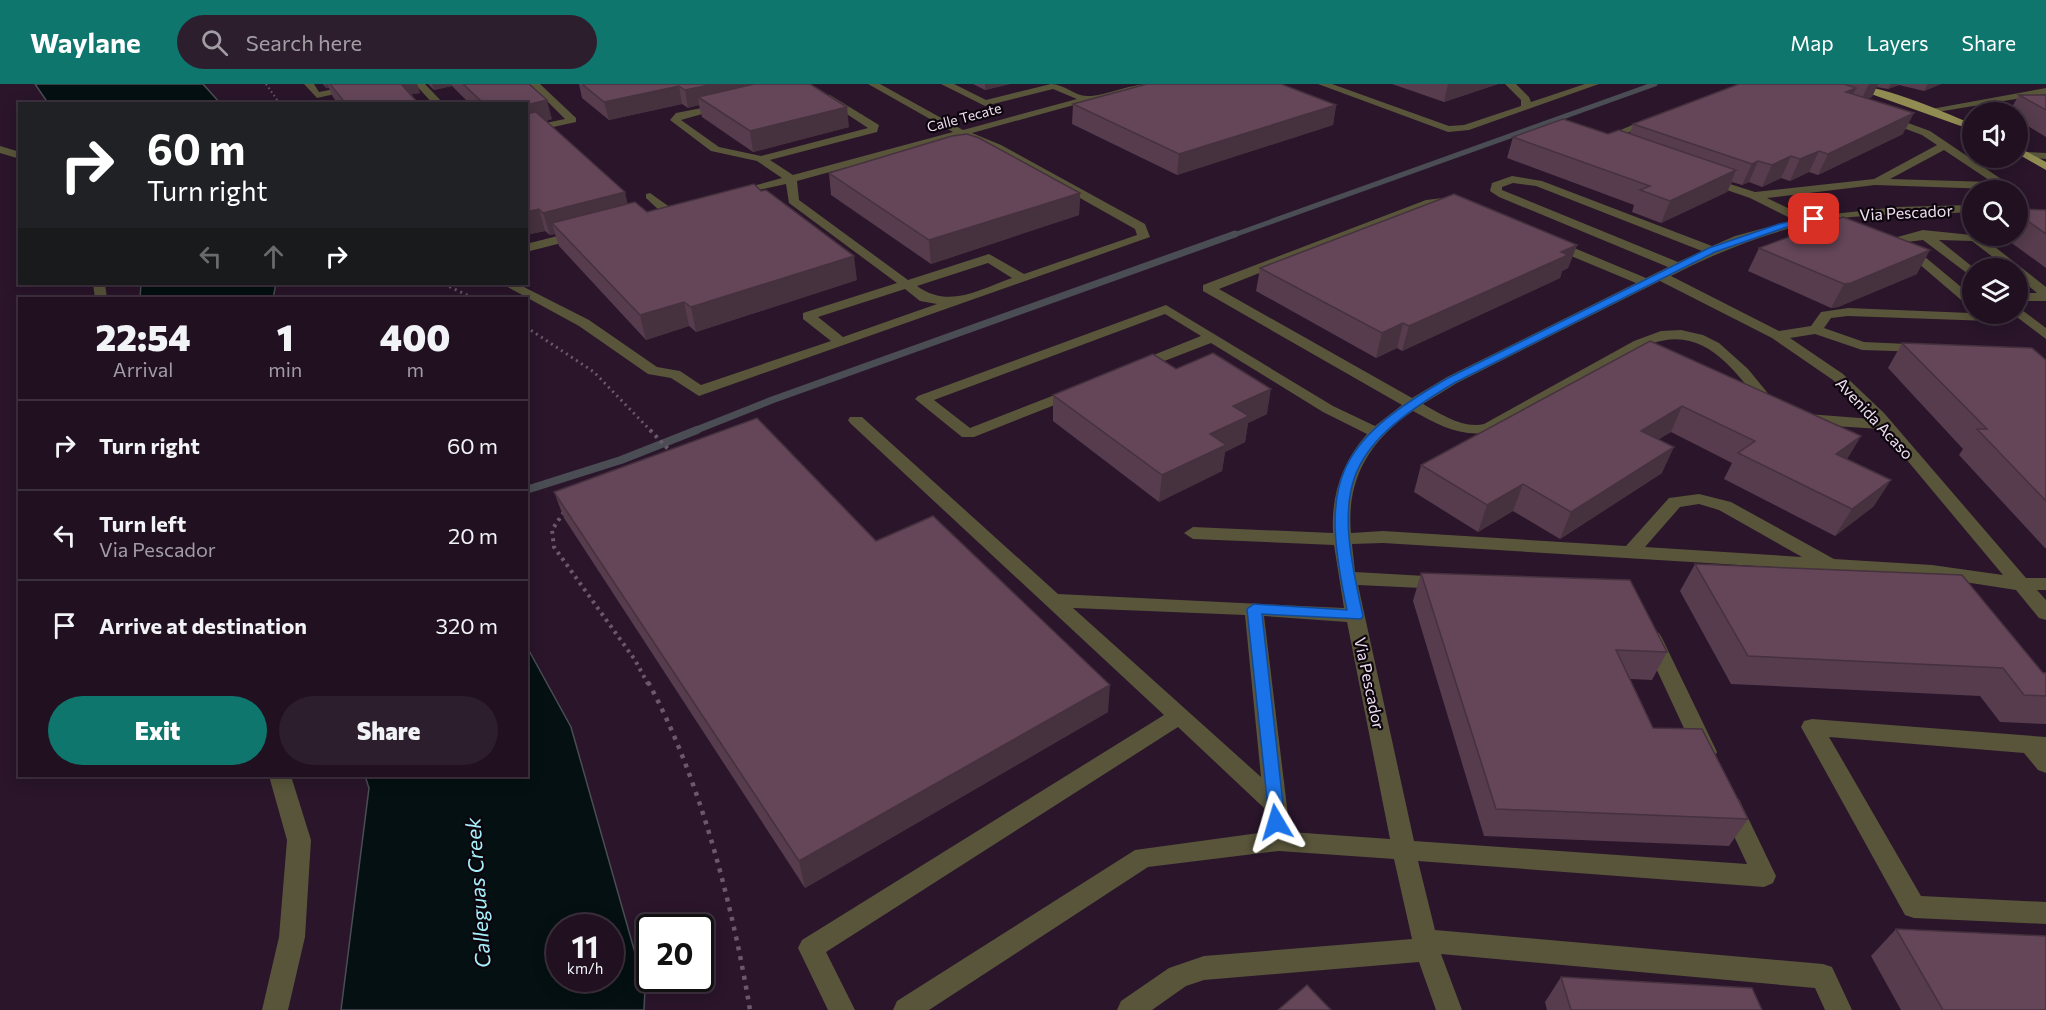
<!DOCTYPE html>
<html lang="en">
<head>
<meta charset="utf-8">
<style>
	:root { --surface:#201020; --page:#2d1e2d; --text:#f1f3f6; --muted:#a29da5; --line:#3d303e; --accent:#0f766e }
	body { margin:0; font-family:Commissioner,sans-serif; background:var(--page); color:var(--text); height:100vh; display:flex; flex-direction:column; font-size:22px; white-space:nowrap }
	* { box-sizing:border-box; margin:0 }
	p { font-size:20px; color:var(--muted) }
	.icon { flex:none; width:33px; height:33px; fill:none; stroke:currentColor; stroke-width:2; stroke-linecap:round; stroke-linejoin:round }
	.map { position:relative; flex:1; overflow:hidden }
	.drawer { position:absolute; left:18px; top:213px; width:510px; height:480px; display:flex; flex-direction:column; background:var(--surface); border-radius:0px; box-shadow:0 3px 15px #0003,0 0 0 2px var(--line) }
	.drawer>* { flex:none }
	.hud { position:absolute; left:18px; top:18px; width:510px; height:183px; border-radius:0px; box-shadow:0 3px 15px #0003,0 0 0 2px var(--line); background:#202124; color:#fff; overflow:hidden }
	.buttons { position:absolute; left:1962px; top:18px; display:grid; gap:12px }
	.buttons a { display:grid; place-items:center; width:66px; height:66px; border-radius:50%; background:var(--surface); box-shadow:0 3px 15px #0003,0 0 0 2px var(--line); font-size:30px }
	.speed { position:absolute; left:546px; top:830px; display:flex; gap:12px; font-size:30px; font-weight:700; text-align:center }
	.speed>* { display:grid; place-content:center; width:78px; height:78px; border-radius:50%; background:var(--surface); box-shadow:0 3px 15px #0003,0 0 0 2px var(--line); line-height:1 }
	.speed small { font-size:15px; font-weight:400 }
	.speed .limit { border:3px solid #111; border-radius:9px; background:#fff; color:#111 }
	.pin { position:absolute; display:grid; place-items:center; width:51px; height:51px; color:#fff; margin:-26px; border-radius:12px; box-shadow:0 3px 9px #0006 }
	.me { position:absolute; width:66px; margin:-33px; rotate:353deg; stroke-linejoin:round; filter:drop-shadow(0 0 4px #0008) }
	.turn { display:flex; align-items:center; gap:21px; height:126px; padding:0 30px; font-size:27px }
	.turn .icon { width:78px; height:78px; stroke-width:2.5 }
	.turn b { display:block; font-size:42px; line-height:51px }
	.lanes { display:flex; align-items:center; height:57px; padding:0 30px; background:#0003; justify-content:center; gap:30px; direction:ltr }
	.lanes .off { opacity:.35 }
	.eta { display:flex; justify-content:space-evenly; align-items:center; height:102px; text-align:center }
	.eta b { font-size:36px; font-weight:800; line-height:42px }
	.button { display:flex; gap:12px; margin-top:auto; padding:12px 30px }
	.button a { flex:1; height:69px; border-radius:36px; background:var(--accent); color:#fff; font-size:24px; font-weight:800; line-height:69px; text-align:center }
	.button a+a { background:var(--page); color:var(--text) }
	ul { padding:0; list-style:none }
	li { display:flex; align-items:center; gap:18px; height:90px; padding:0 30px; border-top:2px solid var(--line) }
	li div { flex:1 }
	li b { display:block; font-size:22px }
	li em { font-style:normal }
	header { display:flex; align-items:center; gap:36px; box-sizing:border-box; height:84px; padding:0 30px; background:var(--accent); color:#fff }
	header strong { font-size:28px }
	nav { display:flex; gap:33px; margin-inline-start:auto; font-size:21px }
	.search { width:420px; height:54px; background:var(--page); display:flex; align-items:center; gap:15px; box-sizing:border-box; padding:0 21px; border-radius:33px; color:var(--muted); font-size:22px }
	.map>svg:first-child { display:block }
	.water { fill:#041011; stroke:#4a4e54; stroke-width:1.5; fill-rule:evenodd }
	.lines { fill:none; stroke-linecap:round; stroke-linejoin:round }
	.stream-far2 { stroke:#4a4e54; stroke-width:5 }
	.stream-far1 { stroke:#4a4e54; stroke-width:7 }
	.stream { stroke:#4a4e54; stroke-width:8 }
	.path-far3 { stroke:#6a586b; stroke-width:2; stroke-dasharray:1.5 3; stroke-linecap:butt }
	.path-far2 { stroke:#6a586b; stroke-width:3; stroke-dasharray:2 4; stroke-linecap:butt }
	.path-far1 { stroke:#6a586b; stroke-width:4; stroke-dasharray:3 4.5; stroke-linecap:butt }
	.path { stroke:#6a586b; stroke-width:4.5; stroke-dasharray:4 6; stroke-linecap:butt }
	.minor { fill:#58553a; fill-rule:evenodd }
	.major { fill:#918c52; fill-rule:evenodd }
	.wall { fill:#563c4c }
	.shaded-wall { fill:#46313e }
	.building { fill:#644658; stroke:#46313e; stroke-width:1.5 }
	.route { fill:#1a73e8; stroke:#114b97; stroke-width:1.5 }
	.labels { text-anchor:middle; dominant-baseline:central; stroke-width:4.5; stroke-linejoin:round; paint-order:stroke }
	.far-street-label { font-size:14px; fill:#eee0ef; stroke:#0d050e }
	.street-label { font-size:16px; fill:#eee0ef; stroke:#0d050e }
	.near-water-label { font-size:21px; font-style:italic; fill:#a6f0fa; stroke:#0d050e }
</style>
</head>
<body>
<header>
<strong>Waylane</strong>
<div class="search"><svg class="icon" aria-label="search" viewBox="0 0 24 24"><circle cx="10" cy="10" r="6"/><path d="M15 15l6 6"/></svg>Search here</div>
<nav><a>Map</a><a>Layers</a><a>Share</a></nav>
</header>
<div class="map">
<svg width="2046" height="926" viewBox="0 0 2046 926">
	<rect width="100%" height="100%" fill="#2a152b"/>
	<g class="water">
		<polygon points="35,0 203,0 220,19 48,19"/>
		<polygon points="141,200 276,200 273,214 140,214"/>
		<path d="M527 563 571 643 645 904 644 926H341L369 704 365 692H526ZM560 843H610V894H560Z"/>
	</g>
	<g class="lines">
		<polyline class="stream-far2" points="1231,152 1655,0"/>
		<polyline class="stream-far1" points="694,347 772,316 1235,150"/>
		<polyline class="stream" points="526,406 621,376 697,346"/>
		<polyline class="path-far3" points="266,0 280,20"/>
		<g class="path-far2">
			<polyline points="444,200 473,214"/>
			<polyline points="526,243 594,288 651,347"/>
		</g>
		<g class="path-far1">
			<polyline points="650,346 671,368"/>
			<polyline points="564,428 552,446 554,463 635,576 648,600"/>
		</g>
		<path class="path" d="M648 598C699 691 733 822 750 926"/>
		<g class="minor">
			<polygon points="304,0 314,0 319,8 360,0 380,0 317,14"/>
			<polygon points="415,0 425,0 444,20 433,20"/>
			<polygon points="530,0 540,0 576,34 576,38 526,49 526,43 565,35"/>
			<path d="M868 0H880L963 46 1077 15 1053 5 985 22 941 0H954L986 16 1051 0C1064 0 1075 12 1087 12 1102 13 1129 0 1150 0L972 49 1001 61 1145 140 1150 153 699 312 671 294 648 290 579 242 502 200H518L589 236 657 283 680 287 701 301 831 257 803 235V229L897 199 789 119 786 100 731 112V108L782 94 757 77 711 67 670 36 676 29 727 19V23L681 36 719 63 761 72 868 44 824 15V11H830L879 41 877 48 770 76 793 91 953 48ZM961 52 993 65 1135 145 1137 151 1024 190 989 170 908 196 799 116 797 97ZM988 179 1012 194C978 206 949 225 917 202ZM905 205 920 217 937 220 843 253 818 233Z"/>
			<polygon points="1318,0 1332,0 1449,42 1464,41 1521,22 1521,16 1505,0 1516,0 1529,13 1531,18 1585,0 1599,0 1469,46 1448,48"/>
			<polygon points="2046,4 2046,10 1931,29 1926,26"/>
			<path d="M1886 31 1930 47 2007 99 1992 105 1875 101 1767 114 1806 133 1897 123 1972 121V128C1920 131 1864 128 1812 139 1761 150 1716 169 1671 192L1779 247 1811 242 1821 228 1848 224 1995 230V236L1990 237 1848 232 1831 234 1824 244 1864 258 1929 261 1931 264 1924 268 1862 266 1815 250 1790 254 1843 290 1884 329 2026 494H2046V506H2037L2046 516V536L2039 534 2016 506 1932 493 1383 459 1352 460 1355 488 1443 493 1450 495 1452 499 1450 503 1443 505 1358 501 1414 757 1747 780 1720 722 1723 715 1731 713 1739 715 1776 792 1773 799 1764 803 1418 777 1435 846 1823 880 1832 883 1852 926H1825L1815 904 1441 870 1462 926H1436L1419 878 1204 896 1186 902 1152 926H1117L1121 917 1169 884 1204 872 1412 855 1394 775 1279 767 1148 783 929 926H893L897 917 1135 766 1266 748 1264 724 1178 643 826 868 855 926H828L798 864 802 856 1164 631 850 339 848 336 850 333H862L1058 510 1344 524 1334 461 1193 455 1184 449 1193 443 1333 449C1331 411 1342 378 1367 350L1323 328 1211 259 1141 286H1131L1129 283 1131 280 1201 252 1165 230 934 316 970 344 1070 305H1080L1083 308 1080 311 974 353H962L915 315 918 312 1166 221 1333 322 1375 342 1402 321 1203 207V201L1426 116 1451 113 1461 116V120L1432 121 1219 205 1412 314 1447 293 1636 199 1547 162V156H1555L1646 194 1668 183 1499 113 1490 107 1492 99 1512 92 1542 97 1712 162 1735 152 1794 136 1750 114 1703 98V94H1711L1755 108 1874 95 1937 61 1922 51 1882 36 1881 34ZM1944 66 1992 98 1890 95ZM1513 99 1536 102 1702 167 1678 178 1502 106V103ZM1660 197 1772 254 1833 296 1872 335 1795 329 1793 332 1795 335 1817 341 1881 345 2003 491 1932 481 1834 475 1731 418 1699 410 1669 414 1626 462 1383 447 1351 449C1346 395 1370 356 1413 327 1440 342 1464 355 1495 347L1640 266 1658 274H1668L1670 271 1651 260C1705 240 1735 288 1765 324H1775L1778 321 1775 318 1748 285 1719 259 1703 251 1681 246 1661 247 1634 257 1484 340C1463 345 1441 330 1423 320L1457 299ZM1699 420 1719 426 1802 473 1645 463 1680 423ZM1073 524 1245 531 1261 693ZM1264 532 1347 538 1390 755 1290 748Z"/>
			<polygon points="1651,33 1660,35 1606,58 1597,56"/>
			<polygon points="0,62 20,68 20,75 0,69"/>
			<polygon points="2027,68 2046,69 2046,75 2023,73 2023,69"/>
			<polygon points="650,109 671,124 671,130 663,130 646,114 646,110"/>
			<polygon points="581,146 585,147 585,153 526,168 526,160"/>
			<polygon points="1923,146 1981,152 2046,203 2046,217 2018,217 2018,209 2037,209 2018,193 2018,184 2007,184 1972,157 1939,156 1974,184 1972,193 1923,156 1907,158 1972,212 1972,222 1967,221 1890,155"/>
			<polygon points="93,200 105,200 107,214 95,214"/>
			<polygon points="2018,223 2046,244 2046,255 2013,230 2018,230"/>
			<polygon points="1652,547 1659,549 1662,554 1717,668 1714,674 1706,677 1698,674 1695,668 1642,554 1645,549"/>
			<polygon points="1812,635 2046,653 2046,689 2038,686 2024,669 1829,653 1921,812 2046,818 2046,840 1914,834 1905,831 1801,643 1804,637"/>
			<polygon points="269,692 291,692 311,756 305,853 288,926 262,926 279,853 287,756"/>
		</g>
		<g class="major">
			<path d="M1843 0C1881 0 1937 25 1972 40V46Z"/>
			<polygon points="2018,63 2046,78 2046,86 2018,70"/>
		</g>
	</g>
	<g class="wall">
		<polygon points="323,0 417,0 420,9 411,10 419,20 338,20 333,13 329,4 326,4"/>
		<polygon points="428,0 529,0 552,35 546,37 628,120 647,128 857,196 696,248 689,242 646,256 559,162 555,150 550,151 545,147 526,151 526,20 470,20 452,2 434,6"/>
		<polygon points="579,0 810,0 849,43 753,68 702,33 699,21 688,24 682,20 609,36 582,14"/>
		<polygon points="973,0 1010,0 985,6"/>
		<polygon points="1392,0 1498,0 1444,18"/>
		<polygon points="1739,0 1941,0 1924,7 1899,1 1888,5 1876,3 1872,13 1867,15 1903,50 1818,91 1809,88 1790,97 1781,94 1762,103 1749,98 1742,101 1732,98 1727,108 1661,139 1632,128 1634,121 1507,74 1513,53 1630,49 1633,40"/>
		<polygon points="2019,11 2046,11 2046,53 2018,36 2018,28 2009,28"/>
		<polygon points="1073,20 1336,21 1333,41 1177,91 1072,40"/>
		<polygon points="829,89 1080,109 1079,131 931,180 831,111"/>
		<polygon points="2018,125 2046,126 2046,184 2002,152 2018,152"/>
		<polygon points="1577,161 1568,184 1562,187 1560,194 1402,267 1397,264 1376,274 1256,207 1260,184"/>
		<polygon points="1759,164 1917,190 1838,223 1831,224 1748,187"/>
		<polygon points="1650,257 1861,352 1847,375 1874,422 1835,452 1724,395 1732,379 1671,348 1658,355 1662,389 1560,455 1513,427 1478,448 1414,408 1421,381"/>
		<polygon points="1902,259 2046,276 2046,464 2045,464 1959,371 1963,365 1888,284"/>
		<polygon points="1176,285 1267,330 1248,339 1245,358 1225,368 1222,387 1159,418 1053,337 1053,311"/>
		<polygon points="554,408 876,457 1108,628 805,804 564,434"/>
		<polygon points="1695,480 2046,589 2046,640 2000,638 1980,612 1731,600 1680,507"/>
		<polygon points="1421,489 1667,568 1652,596 1630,595 1653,644 1748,735 1729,762 1484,752 1413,517"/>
		<polygon points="1896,845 2046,926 1901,926 1871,872"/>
		<polygon points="1561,893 1762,926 1547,926 1545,918"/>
	</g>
	<g class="shaded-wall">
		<polygon points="325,0 328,0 329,4 326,4"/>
		<polygon points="397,0 417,0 420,9 402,12"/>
		<polygon points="432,0 452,0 452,2 434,6"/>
		<polygon points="714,0 785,0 698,13 699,21 688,24 685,6"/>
		<polygon points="985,0 1010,0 985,6"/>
		<polygon points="1448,0 1498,0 1444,18"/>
		<polygon points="1869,0 1878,0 1872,13 1860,18"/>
		<polygon points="1891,0 1899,0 1888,5"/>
		<polygon points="1928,0 1941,0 1924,7"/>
		<polygon points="679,2 682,20 609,36 604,18"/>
		<polygon points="1856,4 1847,24 1846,8"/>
		<polygon points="547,16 552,35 526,42 526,21"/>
		<polygon points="1336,21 1333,41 1177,91 1179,70"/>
		<polygon points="847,23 849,43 753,68 750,47"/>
		<polygon points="1914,29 1903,50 1818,91 1828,70"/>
		<polygon points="1819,67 1809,88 1790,97 1800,75"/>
		<polygon points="1791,72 1781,94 1762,103 1772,81"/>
		<polygon points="1758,77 1749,98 1742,101 1752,80"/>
		<polygon points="1736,86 1727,108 1661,139 1670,117"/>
		<polygon points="625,108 630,130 552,139 555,150 550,151 543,129"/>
		<polygon points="1080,109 1079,131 931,180 929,156"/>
		<polygon points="539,125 545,147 526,151 526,128"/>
		<polygon points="1577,161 1568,184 1562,187 1560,194 1402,267 1409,242"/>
		<polygon points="1930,166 1917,190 1838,223 1831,224 1844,200"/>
		<polygon points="854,172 857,196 696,248 691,223"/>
		<polygon points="684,218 689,242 646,256 640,231"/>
		<polygon points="1403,239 1397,264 1376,274 1382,249"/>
		<polygon points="1271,305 1267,330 1248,339 1245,358 1225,368 1222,387 1159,418 1162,391 1210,350 1233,322"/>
		<polygon points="1682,322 1671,348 1630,373 1641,347"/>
		<polygon points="1861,352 1845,378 1836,370"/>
		<polygon points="1674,363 1662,389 1560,455 1571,428"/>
		<polygon points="1891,396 1874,422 1835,452 1852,425"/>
		<polygon points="1523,400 1513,427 1478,448 1487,421"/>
		<polygon points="1110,601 1108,628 805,804 799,777"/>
	</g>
	<g class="building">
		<polygon points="330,0 401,0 419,20 346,20"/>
		<polygon points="463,0 529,0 547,16 526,21 526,20 476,20 482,18"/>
		<polygon points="582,0 714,0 685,6 679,2 604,18"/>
		<polygon points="754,0 810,0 847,23 750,47 698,13"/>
		<polygon points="1147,0 1281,0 1336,21 1179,70 1073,20"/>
		<polygon points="1739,0 1844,0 1856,4 1846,8 1914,29 1828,70 1819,67 1800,75 1791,72 1772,81 1758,77 1752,80 1633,40"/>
		<polygon points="2019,11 2046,11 2046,26"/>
		<polygon points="536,28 625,108 543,129 539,125 526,128 526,30"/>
		<polygon points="1563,35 1608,50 1619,46 1736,86 1670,117 1640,106 1650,102 1513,53"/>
		<polygon points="967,50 979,54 1080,109 929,156 829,89 952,52"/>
		<polygon points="754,100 761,107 766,106 854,172 691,223 684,218 640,231 552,139 635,118 647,128"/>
		<polygon points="1454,110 1577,161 1561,168 1568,171 1409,242 1403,239 1382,249 1260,184"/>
		<polygon points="2018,125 2046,126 2046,150 2018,130"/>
		<polygon points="1843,133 1930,166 1851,199 1844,200 1759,164"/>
		<polygon points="1650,257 1861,352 1836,370 1891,396 1852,425 1738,369 1755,357 1682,322 1641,347 1674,363 1571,428 1523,400 1487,421 1421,381"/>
		<polygon points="1902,259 2032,264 2046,276 2046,417 1977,345 1987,345"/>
		<polygon points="1213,269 1271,305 1233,322 1249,332 1210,350 1226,361 1162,391 1053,311 1153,270 1176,285"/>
		<polygon points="757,334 876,457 933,432 1110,601 799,777 554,408"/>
		<polygon points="1695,480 1962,491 2043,589 2046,589 2046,612 2024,611 2003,584 1748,572"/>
		<polygon points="1421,489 1630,496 1667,568 1616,566 1653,644 1702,645 1748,735 1496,725"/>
		<polygon points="1896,845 2046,852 2046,926 1943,926"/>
		<polygon points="1561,893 1752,904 1762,926 1571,926"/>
		<polygon points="1307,901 1331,926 1278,926"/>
	</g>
	<path class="route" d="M1814 132 1817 133V137L1784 144 1715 168 1456 298C1339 367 1334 404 1363 532L1361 535 1262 530 1285 738 1283 743 1276 745 1270 743 1247 525 1254 520 1347 526C1320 398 1333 360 1448 294L1709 164 1779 140Z"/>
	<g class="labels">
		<g class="far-street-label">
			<text transform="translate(964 33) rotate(-15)">Calle Tecate</text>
		</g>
		<g class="street-label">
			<text transform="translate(1906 128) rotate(-3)">Via Pescador</text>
			<text transform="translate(1875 334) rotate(47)">Avenida Acaso</text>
			<text transform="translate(1370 599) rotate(78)">Via Pescador</text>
		</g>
		<g class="near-water-label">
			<text transform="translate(477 809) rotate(-94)">Calleguas Creek</text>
		</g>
	</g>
</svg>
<div class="buttons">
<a><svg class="icon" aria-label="sound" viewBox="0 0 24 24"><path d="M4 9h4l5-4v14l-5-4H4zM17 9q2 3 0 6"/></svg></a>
<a><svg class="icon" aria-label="search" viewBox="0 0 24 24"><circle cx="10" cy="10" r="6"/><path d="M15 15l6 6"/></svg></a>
<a><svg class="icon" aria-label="layers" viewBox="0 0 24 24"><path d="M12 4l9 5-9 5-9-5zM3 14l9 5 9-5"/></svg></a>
</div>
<div class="speed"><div>11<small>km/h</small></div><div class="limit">20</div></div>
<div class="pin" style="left:1814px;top:135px;background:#d93025"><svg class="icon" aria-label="arrive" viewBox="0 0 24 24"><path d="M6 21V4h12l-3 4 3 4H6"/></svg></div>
<svg class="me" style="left:1276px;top:738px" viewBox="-20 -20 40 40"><path d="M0-17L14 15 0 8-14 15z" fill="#1a73e8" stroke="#fff" stroke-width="4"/></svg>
<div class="hud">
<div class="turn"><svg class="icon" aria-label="right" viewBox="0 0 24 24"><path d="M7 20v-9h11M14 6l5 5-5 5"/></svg><div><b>60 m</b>Turn right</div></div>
<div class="lanes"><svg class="icon off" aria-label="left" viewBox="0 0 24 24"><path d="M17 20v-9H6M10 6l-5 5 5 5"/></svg><svg class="icon off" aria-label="ahead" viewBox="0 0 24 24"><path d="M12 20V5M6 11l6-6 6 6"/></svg><svg class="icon" aria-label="right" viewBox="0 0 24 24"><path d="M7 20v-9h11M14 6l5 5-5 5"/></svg></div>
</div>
<section class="drawer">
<div class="eta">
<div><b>22:54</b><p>Arrival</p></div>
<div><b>1</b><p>min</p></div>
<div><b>400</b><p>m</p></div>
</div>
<ul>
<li><svg class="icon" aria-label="right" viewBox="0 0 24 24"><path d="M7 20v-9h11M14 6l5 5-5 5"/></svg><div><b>Turn right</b></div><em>60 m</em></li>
<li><svg class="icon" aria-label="left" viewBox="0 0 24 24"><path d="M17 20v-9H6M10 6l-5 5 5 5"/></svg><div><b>Turn left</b><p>Via Pescador</p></div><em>20 m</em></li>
<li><svg class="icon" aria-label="arrive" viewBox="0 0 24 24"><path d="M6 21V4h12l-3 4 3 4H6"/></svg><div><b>Arrive at destination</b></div><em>320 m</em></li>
</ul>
<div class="button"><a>Exit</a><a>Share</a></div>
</section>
</div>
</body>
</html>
